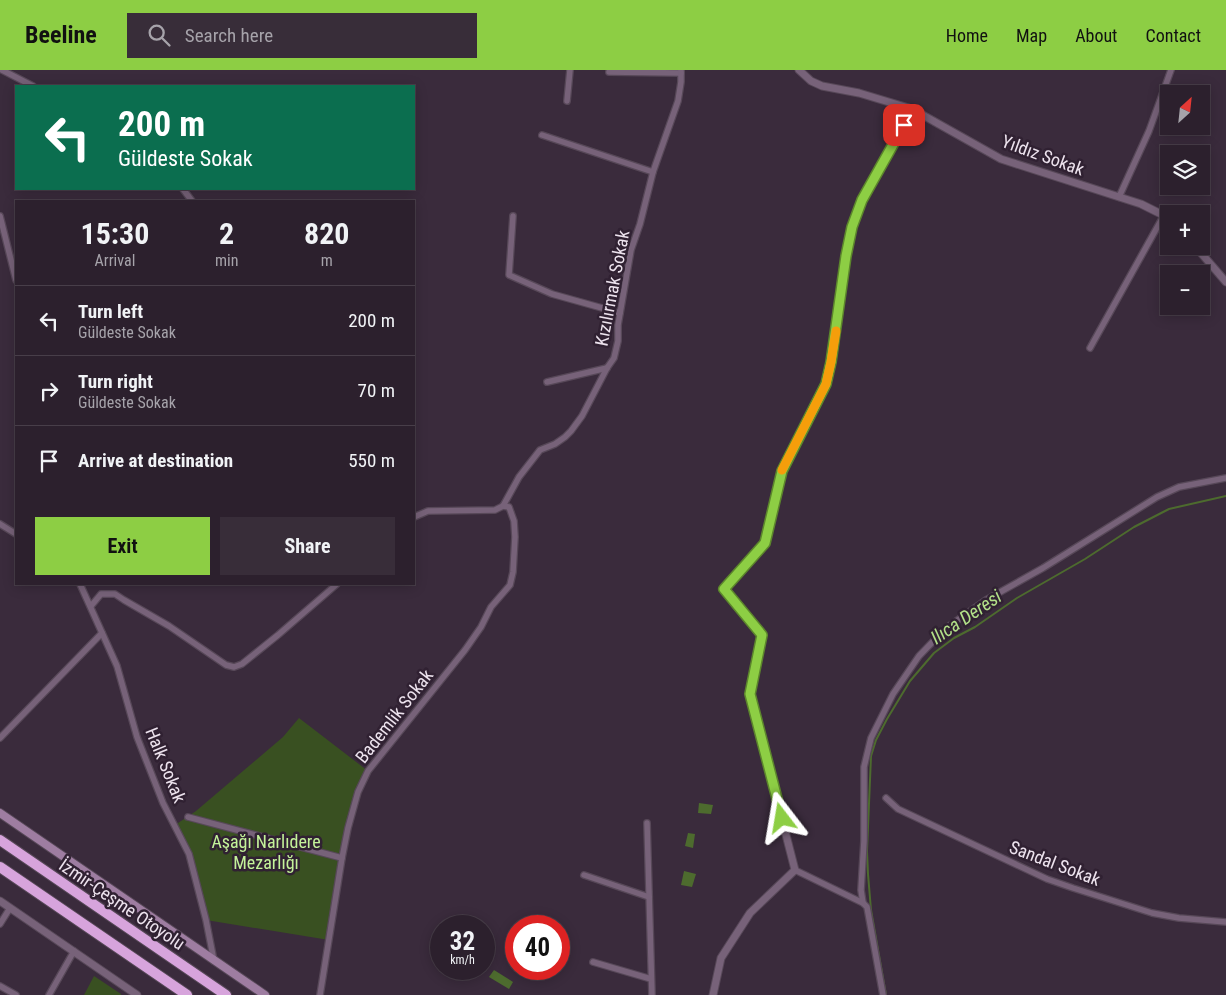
<!DOCTYPE html>
<html lang="en">
<head>
<meta charset="utf-8">
<style>
	:root { --surface:#2c202d; --page:#382d39; --text:#f1f3f6; --muted:#a6a3aa; --line:#483e49; --accent:#8dce44 }
	body { margin:0; font-family:"Roboto Condensed",sans-serif; background:var(--page); color:var(--text); height:100vh; display:flex; flex-direction:column; font-size:19px; white-space:nowrap }
	* { box-sizing:border-box; margin:0 }
	p { font-size:16px; color:var(--muted) }
	.icon { flex:none; width:28px; height:28px; fill:none; stroke:currentColor; stroke-width:2; stroke-linecap:round; stroke-linejoin:round }
	.map { position:relative; flex:1; overflow:hidden }
	.sheet { position:absolute; left:15px; top:130px; width:400px; height:385px; display:flex; flex-direction:column; background:var(--surface); border-radius:0px; box-shadow:0 2px 12px #0003,0 0 0 1px var(--line) }
	.sheet>* { flex:none }
	.top-card { position:absolute; left:15px; top:15px; width:400px; height:105px; border-radius:0px; box-shadow:0 2px 12px #0003,0 0 0 1px var(--line); background:#0b6e4f; color:#fff; overflow:hidden }
	.needle { width:32px; rotate:27deg }
	.controls { position:absolute; left:1160px; top:15px; display:grid; gap:10px }
	.controls a { display:grid; place-items:center; width:50px; height:50px; border-radius:0px; background:var(--surface); box-shadow:0 2px 12px #0003,0 0 0 1px var(--line); font-size:25px }
	.speed { position:absolute; left:430px; top:845px; display:flex; gap:10px; font-size:25px; font-weight:700; text-align:center }
	.speed>* { display:grid; place-content:center; width:65px; height:65px; border-radius:50%; background:var(--surface); box-shadow:0 2px 12px #0003,0 0 0 1px var(--line); line-height:1 }
	.speed small { font-size:12px; font-weight:400 }
	.speed .limit { border:8px solid #d22; background:#fff; color:#111 }
	.pin { position:absolute; display:grid; place-items:center; width:42px; height:42px; color:#fff; margin:-21px; border-radius:10px; box-shadow:0 2px 8px #0006 }
	.me { position:absolute; width:55px; margin:-28px; rotate:346deg; stroke-linejoin:round; filter:drop-shadow(0 0 4px #0008) }
	.turn { display:flex; align-items:center; gap:18px; height:105px; padding:0 20px; font-size:22px }
	.turn .icon { width:65px; height:65px; stroke-width:2.5 }
	.turn b { display:block; font-size:35px; line-height:42px }
	.eta { display:flex; justify-content:space-evenly; align-items:center; height:85px; text-align:center }
	.eta b { font-size:30px; font-weight:700; line-height:35px }
	.action { display:flex; gap:10px; margin-top:auto; padding:10px 20px }
	.action a { flex:1; height:58px; border-radius:0px; background:var(--accent); color:#111; font-size:20px; font-weight:700; line-height:58px; text-align:center }
	.action a+a { background:var(--page); color:var(--text) }
	ul { padding:0; list-style:none }
	li { display:flex; align-items:center; gap:15px; height:70px; padding:0 20px; border-top:1px solid var(--line) }
	li div { flex:1 }
	li b { display:block; font-size:19px }
	li em { font-style:normal }
	header { display:flex; align-items:center; gap:30px; box-sizing:border-box; height:70px; padding:0 25px; background:var(--accent); color:#111 }
	header strong { font-size:24px }
	nav { display:flex; gap:28px; margin-inline-start:auto; font-size:18px }
	.search { width:350px; height:45px; background:var(--page); display:flex; align-items:center; gap:12px; box-sizing:border-box; padding:0 18px; border-radius:0px; color:var(--muted); font-size:19px }
	.map>svg:first-child { display:block }
	.green { fill:#395021 }
	.water { fill:#4d6b2e }
	.lines { fill:none; stroke-linecap:round; stroke-linejoin:round }
	.stream { stroke:#4d6b2e; stroke-width:2 }
	.minor-casing { stroke:#574858; stroke-width:8 }
	.tertiary-casing { stroke:#574858; stroke-width:9 }
	.secondary-casing { stroke:#574858; stroke-width:10 }
	.motorway-casing { stroke:#574858; stroke-width:12 }
	.minor { stroke:#776279; stroke-width:5.5 }
	.tertiary { stroke:#776279; stroke-width:7 }
	.secondary { stroke:#9e7da1; stroke-width:8 }
	.motorway { stroke:#d7a4dc; stroke-width:10 }
	.route-casing { stroke:#5c862c; stroke-width:12 }
	.route { stroke:#8dce44; stroke-width:9 }
	.slow { stroke:#f59e0b; stroke-width:9 }
	.labels { text-anchor:middle; dominant-baseline:central; stroke-width:5; stroke-linejoin:round; paint-order:stroke }
	.street-label { font-size:18px; fill:#ede3ee; stroke:#302132 }
	.park-label { font-size:18px; fill:#c4f39a; stroke:#302132 }
	.water-label { font-size:19px; font-style:italic; fill:#b3e189; stroke:#302132 }
</style>
</head>
<body>
<header>
<strong>Beeline</strong>
<div class="search"><svg class="icon" aria-label="search" viewBox="0 0 24 24"><circle cx="10" cy="10" r="6"/><path d="M15 15l6 6"/></svg>Search here</div>
<nav><a>Home</a><a>Map</a><a>About</a><a>Contact</a></nav>
</header>
<div class="map">
<svg width="1226" height="925" viewBox="0 0 1226 925">
	<rect width="100%" height="100%" fill="#3a2b3c"/>
	<g class="green">
		<polygon points="299,648 368,701 348,758 329,870 206,850 189,784 175,755 196,741 283,667"/>
		<polygon points="94,906 121,924 121,925 84,925"/>
	</g>
	<g class="water">
		<polygon points="699,733 713,735 711,744 698,743"/>
		<polygon points="688,763 695,764 693,778 685,776"/>
		<polygon points="684,801 696,804 692,817 681,815"/>
		<polygon points="494,900 513,912 509,919 489,907"/>
	</g>
	<g class="lines">
		<polyline class="stream" points="886,925 871,840 868,804 867,781 871,686 876,670 887,649 910,611 934,583 954,568 975,557 1017,528 1085,489 1134,457 1169,439 1226,426"/>
		<defs>
			<g id="minor">
				<polyline points="2,0 33,16"/>
				<polyline points="609,2 681,3"/>
				<polyline points="567,31 570,0"/>
				<polyline points="542,65 653,102"/>
				<polyline points="183,119 192,131"/>
				<polyline points="1119,127 1149,61 1171,0"/>
				<polyline points="0,146 16,210"/>
				<polyline points="513,146 509,205 552,224 620,243"/>
				<polyline points="1090,278 1164,145"/>
				<polyline points="547,312 607,298"/>
				<polyline points="414,447 428,441 495,440 503,436 519,407 540,380 555,374 565,367 571,361 582,346 607,298 614,288 618,271 618,255 631,180 640,154 653,102 678,31 681,12 681,0"/>
				<polyline points="0,454 16,464"/>
				<polyline points="80,514 117,596 137,667 163,733 189,784 206,850 214,891"/>
				<polyline points="91,536 101,524 115,524 124,530 169,556 226,595 234,597 242,594 278,565 337,514"/>
				<polyline points="0,668 102,563"/>
				<polyline points="886,728 898,739 1047,809 1073,818 1152,843 1179,848 1226,852"/>
				<polyline points="188,747 342,788"/>
				<polyline points="647,753 652,925"/>
				<polyline points="795,800 863,833"/>
				<polyline points="584,805 649,827"/>
				<polyline points="0,854 10,838"/>
				<polyline points="593,892 651,909"/>
				<polyline points="0,916 16,925"/>
				<polyline points="49,925 74,881"/>
				<polyline points="320,925 342,788 348,758 358,722 368,701 465,580 481,557 491,537 510,515 513,502 515,467 514,451 509,437 503,436"/>
				<polyline points="883,925 867,837 863,833 861,820 864,771 864,697 871,668 893,624 919,586 945,559 986,530 1043,498 1157,427 1179,417 1226,408"/>
			</g>
			<g id="tertiary">
				<polyline points="799,0 811,11 822,16 859,23 912,39 1001,89 1141,134 1169,148"/>
				<polyline points="1195,176 1226,212"/>
				<polyline points="0,831 137,925"/>
				<polyline points="713,925 721,888 750,843 795,800 750,624 762,565 724,519 765,473 782,401 826,313 831,292 846,186 852,157 862,130 912,39"/>
			</g>
			<polyline id="secondary" points="0,743 265,925"/>
			<g id="motorway">
				<polyline points="0,770 226,925"/>
				<polyline points="0,797 187,925"/>
			</g>
		</defs>
		<use href="#minor" class="minor-casing"/>
		<use href="#tertiary" class="tertiary-casing"/>
		<use href="#secondary" class="secondary-casing"/>
		<use href="#motorway" class="motorway-casing"/>
		<use href="#minor" class="minor"/>
		<use href="#tertiary" class="tertiary"/>
		<use href="#secondary" class="secondary"/>
		<use href="#motorway" class="motorway"/>
	</g>
	<g class="lines">
		<defs>
			<polyline id="route" points="782,748 750,624 762,565 724,519 765,473 782,401 826,314 831,292 846,186 852,157 862,130 904,55"/>
		</defs>
		<use href="#route" class="route-casing"/>
		<use href="#route" class="route"/>
		<polyline class="slow" points="782,400 826,314 831,292 836,261"/>
	</g>
	<g class="labels">
		<g class="street-label">
			<text transform="translate(1043 85) rotate(20)">Yıldız Sokak</text>
			<text transform="translate(612 218) rotate(-79)">Kızılırmak Sokak</text>
			<text transform="translate(394 646) rotate(-52)">Bademlik Sokak</text>
			<text transform="translate(166 695) rotate(68)">Halk Sokak</text>
			<text transform="translate(1055 793) rotate(21)">Sandal Sokak</text>
			<text transform="translate(122 834) rotate(34)">İzmir-Çeşme Otoyolu</text>
		</g>
		<g class="park-label">
			<text x="266" y="771">Aşağı Narlıdere<tspan x="266" dy="21">Mezarlığı</tspan></text>
		</g>
		<g class="water-label">
			<text transform="translate(966 547) rotate(-34)">Ilıca Deresi</text>
		</g>
	</g>
</svg>
<div class="controls">
<a><svg class="needle" viewBox="-14 -14 28 28"><path d="M0-13l5 13h-10z" fill="#e53935"/><path d="M0 13l5-13h-10z" fill="#a6a3aa"/></svg></a>
<a><svg class="icon" aria-label="layers" viewBox="0 0 24 24"><path d="M12 4l9 5-9 5-9-5zM3 14l9 5 9-5"/></svg></a>
<a>+</a>
<a>−</a>
</div>
<div class="speed"><div>32<small>km/h</small></div><div class="limit">40</div></div>
<div class="pin" style="left:904px;top:55px;background:#d93025"><svg class="icon" aria-label="arrive" viewBox="0 0 24 24"><path d="M6 21V4h12l-3 4 3 4H6"/></svg></div>
<svg class="me" style="left:782px;top:748px" viewBox="-20 -20 40 40"><path d="M0-17L14 15 0 8-14 15z" fill="#8dce44" stroke="#fff" stroke-width="4"/></svg>
<div class="top-card">
<div class="turn"><svg class="icon" aria-label="left" viewBox="0 0 24 24"><path d="M17 20v-9H6M10 6l-5 5 5 5"/></svg><div><b>200 m</b>Güldeste Sokak</div></div>
</div>
<section class="sheet">
<div class="eta">
<div><b>15:30</b><p>Arrival</p></div>
<div><b>2</b><p>min</p></div>
<div><b>820</b><p>m</p></div>
</div>
<ul>
<li><svg class="icon" aria-label="left" viewBox="0 0 24 24"><path d="M17 20v-9H6M10 6l-5 5 5 5"/></svg><div><b>Turn left</b><p>Güldeste Sokak</p></div><em>200 m</em></li>
<li><svg class="icon" aria-label="right" viewBox="0 0 24 24"><path d="M7 20v-9h11M14 6l5 5-5 5"/></svg><div><b>Turn right</b><p>Güldeste Sokak</p></div><em>70 m</em></li>
<li><svg class="icon" aria-label="arrive" viewBox="0 0 24 24"><path d="M6 21V4h12l-3 4 3 4H6"/></svg><div><b>Arrive at destination</b></div><em>550 m</em></li>
</ul>
<div class="action"><a>Exit</a><a>Share</a></div>
</section>
</div>
</body>
</html>
